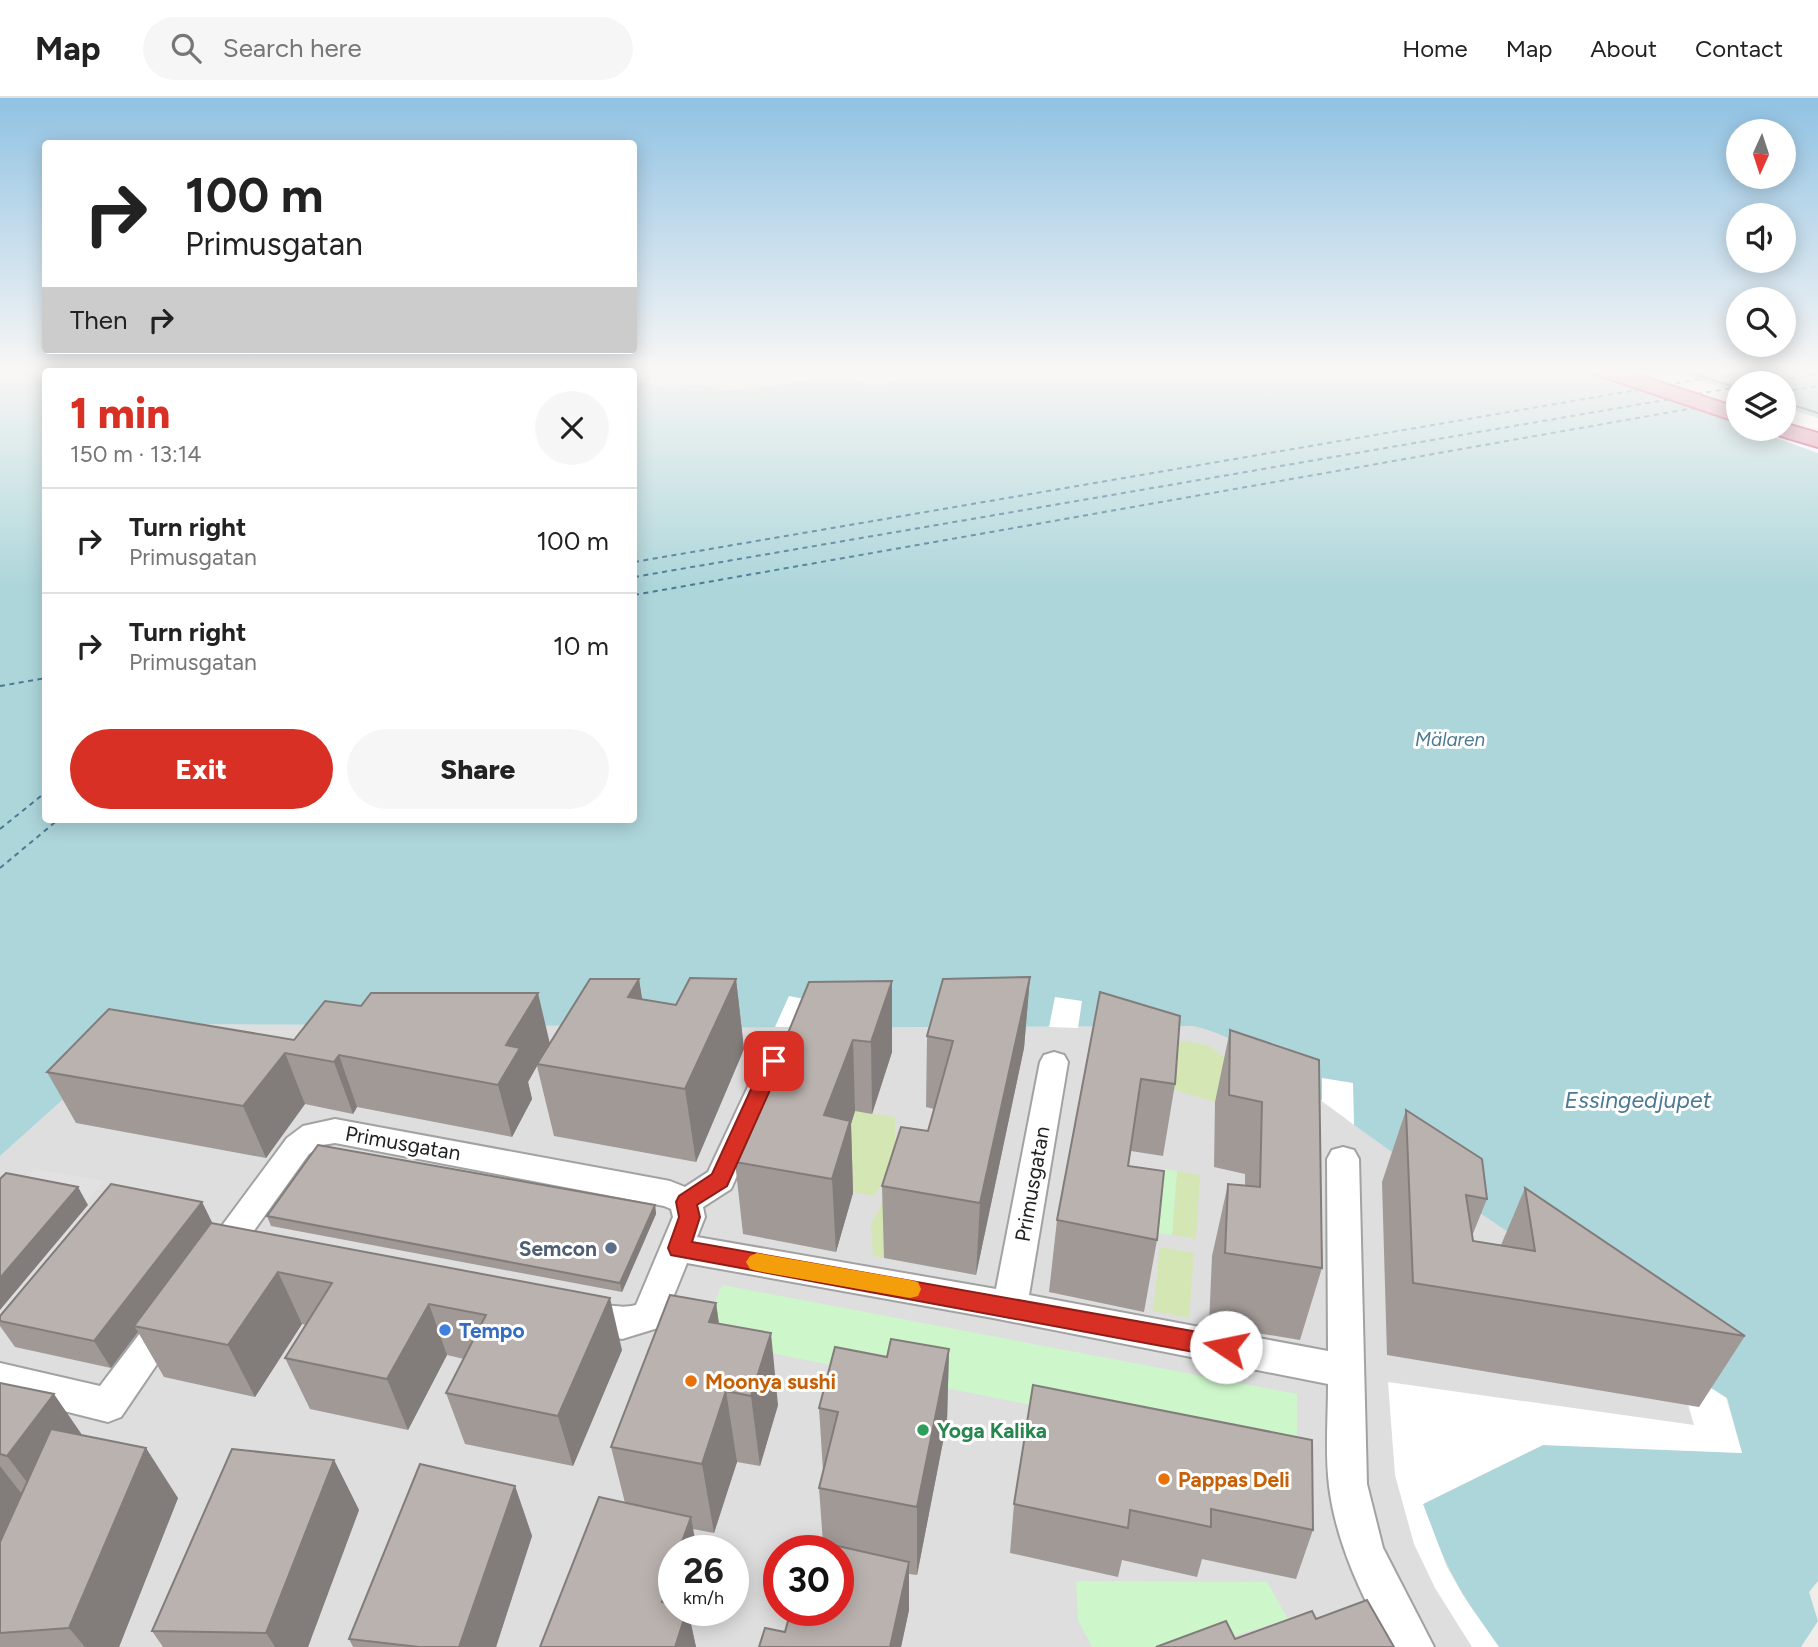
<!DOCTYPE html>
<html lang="en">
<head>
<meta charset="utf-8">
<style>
	:root { --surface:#fff; --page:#f6f6f6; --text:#222; --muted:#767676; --line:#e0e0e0; --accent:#d93025 }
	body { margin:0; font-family:Figtree,sans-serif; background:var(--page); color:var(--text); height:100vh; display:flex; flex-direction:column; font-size:26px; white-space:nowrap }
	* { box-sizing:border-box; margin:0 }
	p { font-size:23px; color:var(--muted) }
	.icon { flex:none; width:38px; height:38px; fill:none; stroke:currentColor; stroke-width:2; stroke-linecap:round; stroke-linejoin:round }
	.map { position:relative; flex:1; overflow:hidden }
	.sheet { position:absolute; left:42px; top:270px; width:595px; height:455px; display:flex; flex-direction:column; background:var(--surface); border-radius:7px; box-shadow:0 4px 18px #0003 }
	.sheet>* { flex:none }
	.hud { position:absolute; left:42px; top:42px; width:595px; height:214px; border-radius:7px; box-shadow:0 4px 18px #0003; background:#fff; color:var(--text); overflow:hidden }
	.needle { width:46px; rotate:183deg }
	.fabs { position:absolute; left:1726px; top:21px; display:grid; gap:14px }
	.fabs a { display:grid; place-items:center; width:70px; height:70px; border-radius:50%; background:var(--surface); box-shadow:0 4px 18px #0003; font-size:35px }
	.speed { position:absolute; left:658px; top:1437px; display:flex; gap:14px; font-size:35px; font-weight:700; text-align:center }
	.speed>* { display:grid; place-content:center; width:91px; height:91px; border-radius:50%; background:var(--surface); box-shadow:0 4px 18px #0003; line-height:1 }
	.speed small { font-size:18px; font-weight:400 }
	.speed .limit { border:10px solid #d22; background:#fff; color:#111 }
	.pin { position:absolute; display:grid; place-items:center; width:60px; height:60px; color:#fff; margin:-30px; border-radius:14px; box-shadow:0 4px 10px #0006 }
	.me { position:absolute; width:77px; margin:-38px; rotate:281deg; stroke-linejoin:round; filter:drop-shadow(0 0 5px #0008) }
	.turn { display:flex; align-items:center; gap:24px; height:147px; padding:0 28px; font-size:32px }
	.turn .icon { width:91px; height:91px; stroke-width:2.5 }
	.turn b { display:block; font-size:49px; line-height:60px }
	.then { display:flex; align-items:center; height:66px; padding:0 28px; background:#0003; gap:14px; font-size:26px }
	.round { display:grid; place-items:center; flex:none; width:74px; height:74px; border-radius:37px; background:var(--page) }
	.summary { display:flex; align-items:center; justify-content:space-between; height:119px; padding:0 28px }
	h1 { font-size:42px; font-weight:800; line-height:52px; color:var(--accent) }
	.cta { display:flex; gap:14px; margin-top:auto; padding:14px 28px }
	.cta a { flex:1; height:80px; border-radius:42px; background:var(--accent); color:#fff; font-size:28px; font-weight:800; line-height:80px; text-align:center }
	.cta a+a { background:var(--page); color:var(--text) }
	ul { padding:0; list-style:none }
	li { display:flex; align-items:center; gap:21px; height:105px; padding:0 28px; border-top:2px solid var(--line) }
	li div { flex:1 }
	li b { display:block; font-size:26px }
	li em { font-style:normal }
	header { display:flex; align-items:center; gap:42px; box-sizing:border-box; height:98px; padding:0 35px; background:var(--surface); border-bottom:2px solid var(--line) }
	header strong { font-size:33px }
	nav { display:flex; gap:38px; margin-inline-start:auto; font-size:24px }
	.search { width:490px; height:63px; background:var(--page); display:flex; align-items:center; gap:18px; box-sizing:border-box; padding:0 24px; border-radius:38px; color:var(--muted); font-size:26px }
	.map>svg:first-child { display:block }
	.residential { fill:#dfdedf; fill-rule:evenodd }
	.grass { fill:#d3e6b3 }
	.park { fill:#cdf6cb }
	.parking { fill:#e1e1e1 }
	.water { fill:#add6db; fill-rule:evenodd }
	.pier { fill:#fff }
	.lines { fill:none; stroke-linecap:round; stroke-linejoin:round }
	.ferry { stroke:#4a7994; stroke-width:2; stroke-dasharray:5 4.5; stroke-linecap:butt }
	.street-casing { stroke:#a2a2a2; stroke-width:4 }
	.highway-casing { stroke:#cf367f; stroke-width:4 }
	.street { fill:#fff; fill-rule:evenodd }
	.highway { fill:#e197af; fill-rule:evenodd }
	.tram { stroke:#6f6f6f; stroke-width:2 }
	.wall { fill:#a09996 }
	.shaded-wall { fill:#827d7a }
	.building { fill:#bab2ae; stroke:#827d7a; stroke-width:2 }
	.route { fill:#d93025; stroke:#8d1f18; stroke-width:2 }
	.slow { fill:#f59e0b }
	.service-dot { fill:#5c6f8a; stroke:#fff; stroke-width:2.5 }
	.shop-dot { fill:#3f7fe0; stroke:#fff; stroke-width:2.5 }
	.food-dot { fill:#e8710a; stroke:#fff; stroke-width:2.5 }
	.leisure-dot { fill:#2e9e5b; stroke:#fff; stroke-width:2.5 }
	.labels { text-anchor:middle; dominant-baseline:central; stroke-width:6; stroke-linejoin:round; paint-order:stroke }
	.water-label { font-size:19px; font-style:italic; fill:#4a7994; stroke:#fff }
	.near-street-label { font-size:21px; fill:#212121; stroke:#fff }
	.near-service-label { font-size:21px; font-weight:bold; fill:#4e5e75; stroke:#fff; text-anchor:end }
	.near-shop-label { font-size:21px; font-weight:bold; fill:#366cbe; stroke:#fff; text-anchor:start }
	.near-food-label { font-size:21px; font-weight:bold; fill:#c56008; stroke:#fff; text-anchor:start }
	.near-leisure-label { font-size:21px; font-weight:bold; fill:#27864d; stroke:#fff; text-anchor:start }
	.near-water-label { font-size:23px; font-style:italic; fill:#4a7994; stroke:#fff }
</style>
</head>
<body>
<header>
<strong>Map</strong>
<div class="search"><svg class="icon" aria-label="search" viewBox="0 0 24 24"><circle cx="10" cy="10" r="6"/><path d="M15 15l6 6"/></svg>Search here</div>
<nav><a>Home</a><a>Map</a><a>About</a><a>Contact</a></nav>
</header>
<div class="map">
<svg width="1818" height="1549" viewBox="0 0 1818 1549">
	<rect width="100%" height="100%" fill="#f1ede9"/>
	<path class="residential" d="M147 926 642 928V930L1193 928 1211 932 1241 945 1354 1027 1674 1247 1742 1355 1464 1499 1499 1549H0V1058ZM674 1452H733V1512H674ZM779 1452H838V1512H779Z"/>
	<g class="grass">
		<polygon points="781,271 844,271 850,275 868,278 814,282 812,275"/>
		<polygon points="1188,943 1209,948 1301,1013 1215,1004 1168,990 1096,944"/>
		<polygon points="855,1013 895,1019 895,1063 874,1098 828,1089"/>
		<polygon points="1177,1073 1200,1077 1196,1141 1172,1137"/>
		<polygon points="886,1098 902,1102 884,1160 873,1158 871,1126"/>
		<polygon points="1160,1149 1194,1155 1189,1220 1153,1213"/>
	</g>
	<g class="park">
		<polygon points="1163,1071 1177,1073 1172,1137 1157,1135"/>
		<polygon points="722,1187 1297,1296 1297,1360 700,1241"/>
		<polygon points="1076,1483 1267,1484 1288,1521 1200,1549 1092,1549 1078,1522"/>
	</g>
	<polygon class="parking" points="34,1071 104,1083 87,1103 17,1090"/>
	<path class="water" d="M0 271 563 273H46V721H634V283L673 291 685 287H704L725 293 837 280 876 287 912 281 953 278H1038L1080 271H1818V1483L1809 1494 1818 1523 1801 1549H1499C1465 1505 1440 1459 1423 1406L1543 1347 1742 1355 1727 1300 1708 1288 1674 1247C1568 1174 1459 1102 1354 1027 1304 991 1255 942 1193 928L642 930 641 928 147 926 0 1058ZM1738 285H1783V331H1738Z"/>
	<g class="pier">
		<polygon points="1572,271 1664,271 1738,295 1738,326"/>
		<polygon points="1783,309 1818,320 1818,355 1752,331 1783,331"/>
		<polygon points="789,898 815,903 805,929 775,929"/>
		<polygon points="1055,899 1082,903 1078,930 1049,929"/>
		<polygon points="1322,980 1353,985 1354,1027 1322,1003"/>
		<polygon points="1677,1268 1726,1300 1742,1355 1543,1347 1423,1406 1447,1469 1464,1499 1499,1549 1472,1549 1435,1490 1414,1446 1395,1377 1388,1284 1694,1327"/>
	</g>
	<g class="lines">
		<g class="ferry">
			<polyline points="1762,285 1818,276"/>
			<polyline points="1666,287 1761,271"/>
			<polyline points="1783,294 1818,288"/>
			<polyline points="1697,296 1738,289"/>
			<polyline points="1720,305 1738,302"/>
			<polyline points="634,464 1643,291"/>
			<polyline points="634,479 1671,301"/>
			<polyline points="634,497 1694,310"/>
			<polyline points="0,588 46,580"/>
			<polyline points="0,731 46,694"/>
			<polyline points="0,770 59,721"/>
		</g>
		<defs>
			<g id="street">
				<path d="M774 953 784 956 788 963 731 1091 703 1109 705 1119 697 1139 996 1191 1040 964 1044 957 1054 954 1064 957 1068 964 1029 1197 1328 1253 1327 1061 1332 1052 1343 1049 1354 1052 1359 1061 1367 1386 1383 1450 1434 1549H1390C1362 1499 1336 1445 1329 1388 1325 1354 1328 1320 1328 1286L993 1220 687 1165 661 1229 622 1241 573 1229 568 1218 573 1207C594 1200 614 1213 636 1207L673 1119 671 1111 664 1108 335 1045 322 1047 309 1056 230 1166 218 1170 206 1166 201 1156 287 1040 303 1028 335 1021 670 1083 685 1089 708 1074 760 963 764 956Z"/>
				<polygon points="168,1210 180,1214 185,1225 121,1319 108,1324 0,1297 0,1265 100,1288 156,1214"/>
			</g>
			<g id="highway">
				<polygon points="1589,271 1620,271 1738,310 1738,324 1592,275"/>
				<polygon points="1783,325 1818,335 1818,349 1774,336 1771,331 1783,331"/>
			</g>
		</defs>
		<use href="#street" class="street-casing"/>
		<use href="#highway" class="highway-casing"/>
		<use href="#street" class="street"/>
		<use href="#highway" class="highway"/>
		<g class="tram">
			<polyline points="1678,271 1738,290"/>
			<polyline points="1783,304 1818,315"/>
		</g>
	</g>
	<g class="wall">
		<polygon points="1030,879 1024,950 976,1177 884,1160 882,1088 928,1033 934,1011 926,1009 927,938"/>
		<polygon points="639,881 642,901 676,907 736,881 744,951 696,1064 554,1038 537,968 528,984 532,1001 512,1039 357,1009 353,1016 305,1006 266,1060 76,1025 47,974 294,942 550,945"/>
		<polygon points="809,884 892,954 872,1016 855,1013 851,1026 853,1095 836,1154 743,1136 735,1064"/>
		<polygon points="1100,894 1175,986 1163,1058 1131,1053 1128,1068 1157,1142 1144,1214 1049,1194 1057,1122"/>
		<polygon points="1230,932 1319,962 1322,1170 1300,1242 1209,1227 1212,1158 1228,1086 1245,1087 1245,1076 1214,1069 1215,1004"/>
		<polygon points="1406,1012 1487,1101 1472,1138 1473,1143 1501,1147 1525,1090 1745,1238 1699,1309 1387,1257 1382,1084"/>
		<polygon points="202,1104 213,1126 622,1252 573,1368 465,1346 446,1295 464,1261 447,1257 408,1332 310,1311 285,1260 306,1227 302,1226 255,1299 164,1279 138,1234 111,1270 15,1249 0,1228 0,1218"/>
		<polygon points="655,1107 656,1116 622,1194 271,1128 267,1118"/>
		<polygon points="716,1205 719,1226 778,1307 760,1368 737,1364 714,1435 693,1431 674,1452 696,1549 540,1549 625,1405 611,1349"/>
		<polygon points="949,1251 947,1323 917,1477 909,1476 909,1512 901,1549 759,1549 785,1534 823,1445 819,1390 823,1373 819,1310 887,1259"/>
		<polygon points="0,1285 178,1400 119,1549 0,1549"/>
		<polygon points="1033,1287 1313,1432 1296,1481 1202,1461 1197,1479 1122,1462 1118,1479 1010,1455 1014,1406"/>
		<polygon points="334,1362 359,1412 308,1549 163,1549 152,1533"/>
		<polygon points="515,1388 532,1438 496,1549 353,1549 349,1541"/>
	</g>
	<g class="shaded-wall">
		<polygon points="1030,879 1024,950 976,1177 980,1105"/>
		<polygon points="639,881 650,952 628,899"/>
		<polygon points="736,881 744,951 696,1064 685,991"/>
		<polygon points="892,883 892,954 872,1016 871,944"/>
		<polygon points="538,895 550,946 537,966 537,968 528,984 532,1001 512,1039 498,987 506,947"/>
		<polygon points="853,942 855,1013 851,1026 853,1095 836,1154 832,1081 824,1017"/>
		<polygon points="285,955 305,1006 266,1060 243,1008"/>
		<polygon points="339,957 357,1009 353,1016 334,964"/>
		<polygon points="78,1089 88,1107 0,1212 0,1180"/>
		<polygon points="202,1104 215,1131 134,1228 138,1234 111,1270 94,1243"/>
		<polygon points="655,1107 656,1116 622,1194 620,1185"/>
		<polygon points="278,1174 302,1226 255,1299 228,1247"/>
		<polygon points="610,1200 622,1252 573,1368 558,1318"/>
		<polygon points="716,1205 726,1277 709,1224"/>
		<polygon points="429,1206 447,1257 408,1332 387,1281"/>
		<polygon points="771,1235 778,1307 760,1368 751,1298"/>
		<polygon points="949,1251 947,1323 917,1477 917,1409"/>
		<polygon points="726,1293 737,1364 714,1435 702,1366"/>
		<polygon points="54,1296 89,1347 45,1408 7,1358"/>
		<polygon points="146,1350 178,1400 119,1549 85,1549 69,1530"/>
		<polygon points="334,1362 359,1412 308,1549 275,1549 266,1535"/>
		<polygon points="0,1368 28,1404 0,1453"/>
		<polygon points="515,1388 532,1438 496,1549 459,1549"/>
		<polygon points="691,1419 697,1452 679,1452"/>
		<polygon points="909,1464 909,1512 901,1549 890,1549"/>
		<polygon points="674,1469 674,1512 662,1504"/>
		<polygon points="687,1512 688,1512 696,1549 675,1549"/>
	</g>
	<g class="building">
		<polygon points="1030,879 980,1105 882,1088 901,1029 928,1033 953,943 927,938 943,881"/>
		<polygon points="690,880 736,881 685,991 537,966 590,881 639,881 628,899 676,907"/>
		<polygon points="892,883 871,944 853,942 824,1017 850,1023 832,1081 735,1064 809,884"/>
		<polygon points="1100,894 1180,918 1175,986 1141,981 1128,1068 1164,1073 1157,1142 1057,1122"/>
		<polygon points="371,895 538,895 506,947 520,950 498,987 339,957 334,964 285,955 243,1008 47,974 109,911 294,942 325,903 361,908"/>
		<polygon points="1230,932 1319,962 1322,1170 1225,1155 1228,1086 1260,1089 1262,1004 1229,997"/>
		<polygon points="1406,1012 1482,1061 1487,1101 1466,1097 1473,1143 1535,1153 1525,1090 1745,1238 1413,1185"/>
		<polygon points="318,1047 655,1107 620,1185 267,1118"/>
		<polygon points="6,1075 78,1089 0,1180 0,1081"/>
		<polygon points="111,1086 202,1104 94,1243 0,1223 0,1218"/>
		<polygon points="211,1125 610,1200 558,1318 446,1295 486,1217 429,1206 387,1281 285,1260 332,1185 278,1174 228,1247 134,1228"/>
		<polygon points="670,1197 716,1205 709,1224 771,1235 751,1298 726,1293 702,1366 611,1349"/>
		<polygon points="891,1241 949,1251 917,1409 819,1390 838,1314 819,1310 835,1249 887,1259"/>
		<polygon points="0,1285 54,1296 7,1358 0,1356"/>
		<polygon points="1033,1287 1312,1342 1313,1432 1211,1411 1211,1429 1130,1412 1128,1430 1014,1406"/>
		<polygon points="51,1331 146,1350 69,1530 0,1535 0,1444"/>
		<polygon points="232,1351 334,1362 266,1535 152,1533"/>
		<polygon points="420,1366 515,1388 459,1549 419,1549 349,1541"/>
		<polygon points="599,1399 691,1419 679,1452 674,1452 674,1469 662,1504 674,1506 674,1512 687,1512 675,1549 540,1549"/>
		<polygon points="811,1442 909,1464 890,1549 759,1549 765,1530 785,1534 791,1512 838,1512 838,1452 808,1452"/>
		<polygon points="1367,1502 1394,1549 1156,1549 1226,1523 1235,1541 1312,1513 1316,1521"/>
	</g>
	<linearGradient id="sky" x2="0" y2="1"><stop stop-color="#90c2e3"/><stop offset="0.56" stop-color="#f9f7f5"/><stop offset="1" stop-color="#f9f7f5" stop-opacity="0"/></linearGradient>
	<rect width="1818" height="488" fill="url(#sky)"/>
	<polygon class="route" points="774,957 780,959 783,963 727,1088 697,1107 700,1119 692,1144 1226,1239 1235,1242 1238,1249 1235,1257 1226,1260 671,1157 668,1150 679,1119 676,1104 679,1098 712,1076 764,963 767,959"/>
	<polygon class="slow" points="757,1155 910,1182 918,1184 921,1191 918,1198 910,1200 757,1173 750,1171 746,1164 750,1158"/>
	<circle class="service-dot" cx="611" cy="1150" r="7"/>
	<circle class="shop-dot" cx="445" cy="1232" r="7"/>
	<g class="food-dot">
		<circle cx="691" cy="1283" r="7"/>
		<circle cx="1164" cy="1381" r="7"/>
	</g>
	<circle class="leisure-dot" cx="923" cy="1332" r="7"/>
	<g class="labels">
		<g class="water-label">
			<text x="1450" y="641">Mälaren</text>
		</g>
		<g class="near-street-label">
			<text transform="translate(403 1045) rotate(10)">Primusgatan</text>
			<text transform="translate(1032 1086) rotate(-80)">Primusgatan</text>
		</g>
		<g class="near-service-label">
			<text x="597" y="1150">Semcon</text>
		</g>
		<g class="near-shop-label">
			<text x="459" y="1232">Tempo</text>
		</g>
		<g class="near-food-label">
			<text x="705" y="1283">Moonya sushi</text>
			<text x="1178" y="1381">Pappas Deli</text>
		</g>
		<g class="near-leisure-label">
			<text x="937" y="1332">Yoga Kalika</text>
		</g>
		<g class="near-water-label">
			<text x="1638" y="1002">Essingedjupet</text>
		</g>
	</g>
</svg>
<div class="fabs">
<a><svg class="needle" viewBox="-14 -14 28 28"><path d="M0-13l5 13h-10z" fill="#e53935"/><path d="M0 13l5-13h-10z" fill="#767676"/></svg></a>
<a><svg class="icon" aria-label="sound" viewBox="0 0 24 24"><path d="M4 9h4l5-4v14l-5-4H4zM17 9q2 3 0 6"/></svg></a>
<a><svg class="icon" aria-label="search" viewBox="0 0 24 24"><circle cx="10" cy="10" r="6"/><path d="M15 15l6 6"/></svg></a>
<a><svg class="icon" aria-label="layers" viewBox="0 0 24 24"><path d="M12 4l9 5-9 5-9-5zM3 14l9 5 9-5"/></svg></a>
</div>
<div class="speed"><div>26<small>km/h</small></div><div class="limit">30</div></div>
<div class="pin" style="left:774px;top:963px;background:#d93025"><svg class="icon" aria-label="arrive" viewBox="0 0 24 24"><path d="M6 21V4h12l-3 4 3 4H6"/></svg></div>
<svg class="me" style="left:1226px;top:1249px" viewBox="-20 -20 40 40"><circle r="19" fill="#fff"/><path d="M0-13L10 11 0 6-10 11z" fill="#d93025"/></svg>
<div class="hud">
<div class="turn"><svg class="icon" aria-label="right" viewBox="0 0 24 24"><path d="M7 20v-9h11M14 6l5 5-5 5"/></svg><div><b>100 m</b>Primusgatan</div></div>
<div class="then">Then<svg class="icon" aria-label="right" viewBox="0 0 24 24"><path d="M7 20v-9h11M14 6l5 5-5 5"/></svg></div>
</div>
<section class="sheet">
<div class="summary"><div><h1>1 min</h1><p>150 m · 13:14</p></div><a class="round"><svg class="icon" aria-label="close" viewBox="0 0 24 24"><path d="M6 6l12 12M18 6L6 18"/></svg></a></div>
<ul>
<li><svg class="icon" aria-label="right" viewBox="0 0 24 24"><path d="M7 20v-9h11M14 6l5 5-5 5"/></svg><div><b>Turn right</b><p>Primusgatan</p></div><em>100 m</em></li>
<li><svg class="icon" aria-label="right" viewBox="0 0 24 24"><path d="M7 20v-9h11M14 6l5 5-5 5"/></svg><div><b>Turn right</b><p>Primusgatan</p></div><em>10 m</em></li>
</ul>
<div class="cta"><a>Exit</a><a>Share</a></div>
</section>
</div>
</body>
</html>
